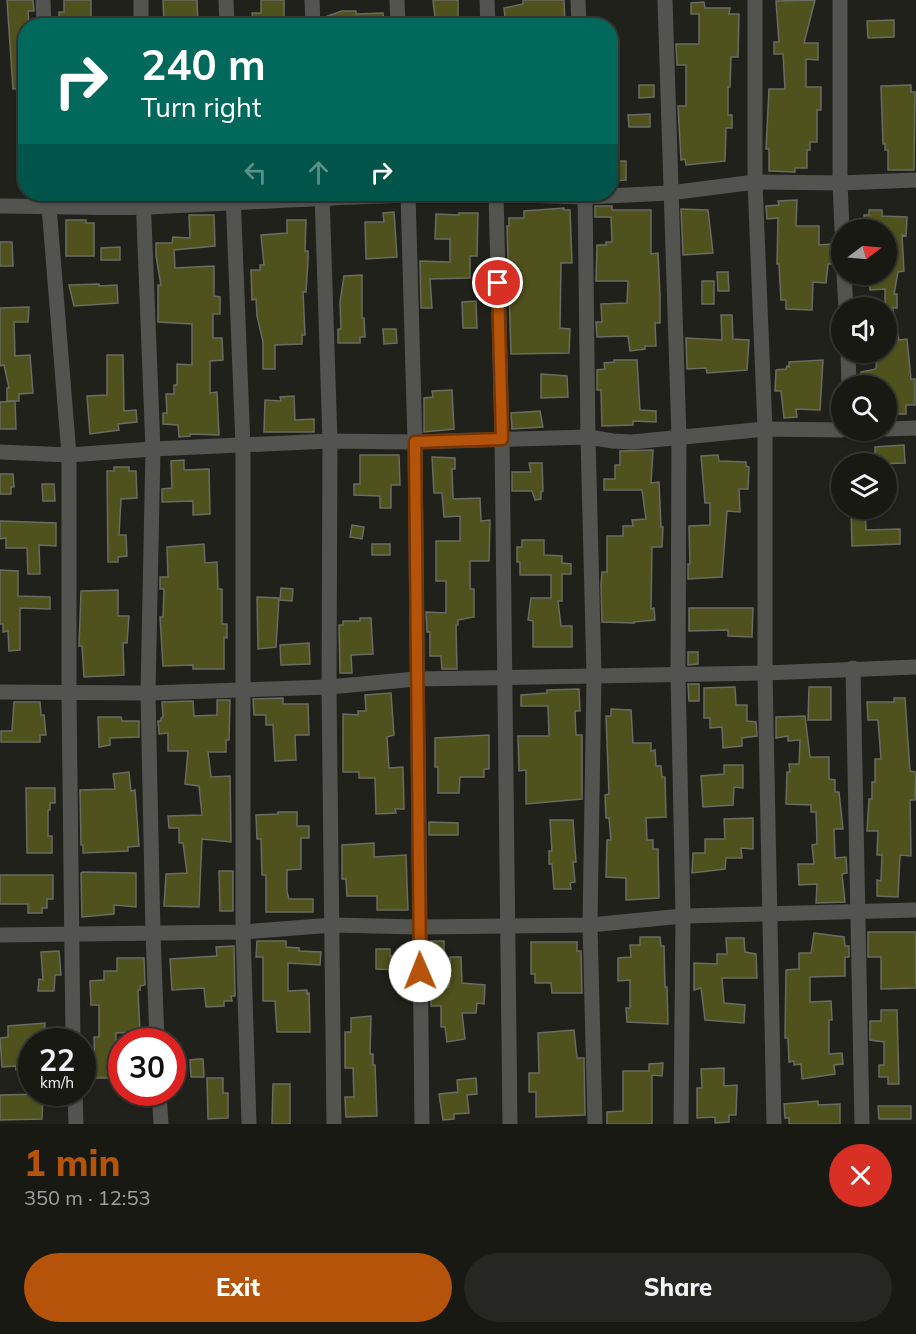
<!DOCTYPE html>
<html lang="en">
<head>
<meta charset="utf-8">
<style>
	:root { --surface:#191914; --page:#262622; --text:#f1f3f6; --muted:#9fa0a0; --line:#373834; --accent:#b45309 }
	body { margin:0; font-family:Mulish,sans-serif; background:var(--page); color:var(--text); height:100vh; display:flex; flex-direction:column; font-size:22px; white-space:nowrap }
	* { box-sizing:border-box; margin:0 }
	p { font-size:20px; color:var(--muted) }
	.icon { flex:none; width:33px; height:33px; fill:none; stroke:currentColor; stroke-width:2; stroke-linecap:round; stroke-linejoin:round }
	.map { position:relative; height:1124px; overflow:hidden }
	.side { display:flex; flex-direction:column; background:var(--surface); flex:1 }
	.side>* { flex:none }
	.hud { position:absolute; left:18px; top:18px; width:600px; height:183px; border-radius:24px; box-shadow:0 2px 4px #0004,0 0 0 2px var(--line); background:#00695c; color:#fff; overflow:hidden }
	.needle { width:39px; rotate:74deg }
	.controls { position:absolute; left:831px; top:219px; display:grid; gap:12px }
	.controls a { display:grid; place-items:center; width:66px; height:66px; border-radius:50%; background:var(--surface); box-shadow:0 2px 4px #0004,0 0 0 2px var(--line); font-size:30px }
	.speed { position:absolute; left:18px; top:1028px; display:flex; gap:12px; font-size:30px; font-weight:700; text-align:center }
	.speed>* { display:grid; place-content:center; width:78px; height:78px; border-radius:50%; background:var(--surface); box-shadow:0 2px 4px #0004,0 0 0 2px var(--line); line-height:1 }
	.speed small { font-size:15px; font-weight:400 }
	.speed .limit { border:9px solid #d22; background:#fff; color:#111 }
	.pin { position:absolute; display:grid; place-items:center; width:51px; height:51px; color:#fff; margin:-26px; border:3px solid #fff; border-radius:50%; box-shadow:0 2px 6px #0007 }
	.me { position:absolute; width:66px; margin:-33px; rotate:359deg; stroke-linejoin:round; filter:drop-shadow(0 0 4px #0008) }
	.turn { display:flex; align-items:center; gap:21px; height:126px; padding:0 24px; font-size:27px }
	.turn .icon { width:78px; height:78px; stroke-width:2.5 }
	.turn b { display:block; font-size:42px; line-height:51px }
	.lanes { display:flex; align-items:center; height:57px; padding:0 24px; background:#0003; justify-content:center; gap:30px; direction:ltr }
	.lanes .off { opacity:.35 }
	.round { display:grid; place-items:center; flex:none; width:63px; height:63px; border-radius:32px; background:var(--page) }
	.headline { display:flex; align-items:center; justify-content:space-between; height:102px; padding:0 24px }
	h1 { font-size:36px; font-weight:800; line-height:45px; color:var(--accent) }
	.button { display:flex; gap:12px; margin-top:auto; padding:12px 24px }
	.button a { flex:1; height:69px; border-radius:36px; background:var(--accent); color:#fff; font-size:24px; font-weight:800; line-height:69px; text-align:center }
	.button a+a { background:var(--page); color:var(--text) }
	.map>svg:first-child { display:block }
	.building { fill:#4f521c; stroke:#6a6b63; stroke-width:1.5 }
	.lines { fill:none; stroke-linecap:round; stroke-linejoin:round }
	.street { stroke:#535450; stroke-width:15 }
	.route-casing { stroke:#753606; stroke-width:15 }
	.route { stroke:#b45309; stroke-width:10 }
</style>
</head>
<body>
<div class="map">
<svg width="916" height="1124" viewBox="0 0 916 1124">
	<rect width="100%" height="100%" fill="#21211b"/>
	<g class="building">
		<polygon points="7,0 33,0 34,11 28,11 29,25 26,25 26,88 13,89"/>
		<polygon points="64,0 91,0 91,26 59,26 59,12 64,12"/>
		<polygon points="163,0 197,0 198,26 164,24"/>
		<polygon points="261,0 284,0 284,26 254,26 252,13 261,13"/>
		<polygon points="433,0 458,0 458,17 435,17"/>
		<polygon points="523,0 564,0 565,26 506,26 504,8 523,4"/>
		<polygon points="815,0 804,43 818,43 818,60 806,59 806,87 821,87 821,110 817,110 817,142 810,142 810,150 807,150 807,168 795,168 795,172 769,171 769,149 766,149 769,89 785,89 783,54 774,54 774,42 779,42 776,1"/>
		<polygon points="704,2 705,8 730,8 729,14 739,14 738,57 731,57 730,87 728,87 728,115 732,115 732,128 726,128 725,161 686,165 685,159 681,160 678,106 686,106 686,65 677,65 676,44 699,44 699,14 691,14 691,3"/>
		<polygon points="342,11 356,11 356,14 383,13 384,26 347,26 347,23 323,23 322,18"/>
		<polygon points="894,20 894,37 868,38 867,21"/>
		<polygon points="639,85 654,85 654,97 639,98"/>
		<polygon points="911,85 911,92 915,92 914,170 888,170 888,150 885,150 885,144 883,144 881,86"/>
		<polygon points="650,114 650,127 629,127 628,115"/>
		<polygon points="614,161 626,161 626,180 615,181"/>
		<polygon points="797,200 796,226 819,226 819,245 831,244 832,264 828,264 826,283 813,282 812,310 786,309 786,300 781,300 779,264 777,264 778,218 767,219 766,206 779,205 778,201"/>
		<polygon points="595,206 612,206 612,210 651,210 651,254 658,253 660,295 660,323 655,323 656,346 645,346 645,349 630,351 628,336 597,337 596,322 602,322 601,304 627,303 628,281 596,281 597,245 606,245 606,242 612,242 611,217 595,217"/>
		<polygon points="564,208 564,210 570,210 572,263 561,263 560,328 570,329 569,353 511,354 507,226 509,226 509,218 524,218 524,211"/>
		<polygon points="681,209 708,210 713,253 683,255"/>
		<polygon points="869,210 882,210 882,216 907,217 906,236 902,235 904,271 898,272 894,294 897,294 897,308 891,308 890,311 893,310 899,340 907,339 911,379 915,379 915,405 906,405 906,414 887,414 888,386 863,386 861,372 876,369 877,352 889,352 886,329 888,311 885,308 885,289 870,290 869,274 886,274 886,230 865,230 864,215 869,215"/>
		<polygon points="394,212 397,257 366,259 365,222 384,222 383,213"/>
		<polygon points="459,213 478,213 477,256 470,256 470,278 430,279 432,308 421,308 420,261 450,262 450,239 435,239 436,214 459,215"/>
		<polygon points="189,215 214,215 215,246 174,250 175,268 214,266 214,296 220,297 220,314 213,314 213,338 222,338 223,360 210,361 210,393 217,392 219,435 190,434 190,436 179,437 178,425 163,424 163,413 167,413 166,394 174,394 174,385 177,385 177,364 192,365 192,324 158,322 158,285 161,285 156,256 156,243 172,243 173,237 190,238"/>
		<polygon points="66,220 86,220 86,223 94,223 94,256 66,256"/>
		<polygon points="287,220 306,220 305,251 308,251 308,260 306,292 303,292 305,335 302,335 302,344 275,345 275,369 263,369 263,342 257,316 256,299 252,300 251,270 260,270 260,265 264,265 261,235 287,233"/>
		<polygon points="0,242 12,242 13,266 0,266"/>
		<polygon points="120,247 120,260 101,260 101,248"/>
		<polygon points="717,272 728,272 729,291 718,291"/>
		<polygon points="362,275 362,318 364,318 365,337 360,337 360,343 338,343 338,329 341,329 340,302 344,276"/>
		<rect x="702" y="281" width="12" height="23"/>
		<polygon points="99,284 99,286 117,285 118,303 74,306 69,285"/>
		<polygon points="476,301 477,328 463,328 462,302"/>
		<polygon points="29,307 28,322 14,322 15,356 30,355 33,393 19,394 19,401 7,401 7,388 9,388 4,365 0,366 0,308"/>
		<polygon points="721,315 732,315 733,339 749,340 747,370 707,373 706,368 687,369 686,338 722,340"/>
		<polygon points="383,329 396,329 397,343 384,344"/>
		<polygon points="107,355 123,355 124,411 136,410 137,422 118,424 119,430 90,434 87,396 107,395"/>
		<polygon points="614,360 637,360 640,410 656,411 656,422 633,421 633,425 602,426 601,390 597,390 597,370 605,369 604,363 614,362"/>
		<polygon points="823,360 820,410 796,409 797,417 784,418 781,391 775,391 776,370 786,369 787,366 789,367 789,362"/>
		<polygon points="541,374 567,376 568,397 541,398"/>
		<polygon points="452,390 454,429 424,432 424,398 433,397 432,391"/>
		<polygon points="294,396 295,420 314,419 314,432 264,432 265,400 281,401 280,397"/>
		<polygon points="15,401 16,429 0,429 0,402"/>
		<polygon points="540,411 543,427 512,429 511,413"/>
		<polygon points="904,445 905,463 875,464 875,447"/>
		<polygon points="653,450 651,483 659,482 661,527 663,527 662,547 652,547 651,609 654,608 655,620 634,622 634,623 602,622 601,584 602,572 607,572 607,536 623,536 623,526 633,526 632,520 646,519 642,490 604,490 604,479 615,479 615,465 620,465 620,451"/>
		<polygon points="360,455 399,455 400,485 391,485 391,508 380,508 380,496 354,495 354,484 360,484"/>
		<polygon points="718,455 719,461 746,462 746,466 749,467 748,489 739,489 740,512 727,511 722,577 688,579 688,564 690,564 689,526 710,525 710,503 705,503 701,456"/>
		<polygon points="432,457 455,458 455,469 452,469 453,498 454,499 480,498 481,521 490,520 489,561 470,561 470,589 474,589 474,617 458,620 458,625 456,625 457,669 442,669 441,656 430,656 430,632 427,632 426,612 446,613 446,581 436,581 436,541 460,541 460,516 444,517 442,493 434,493"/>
		<polygon points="184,460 184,470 209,469 210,514 193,515 193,501 162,502 162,489 172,488 171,461"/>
		<polygon points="529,463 542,463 543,491 541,492 541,499 535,500 532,491 512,491 512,472 531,472"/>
		<polygon points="114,467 129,467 129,471 136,471 137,498 121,499 119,535 126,535 127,556 118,557 118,562 108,562 107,471 114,471"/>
		<polygon points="0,474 13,474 14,487 11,487 11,494 0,494"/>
		<polygon points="42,484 54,484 55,501 43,501"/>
		<polygon points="851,508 865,508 866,530 900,529 900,544 852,546"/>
		<polygon points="0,521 56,523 56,546 39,545 40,574 28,574 27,548 6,548 6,538 0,539"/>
		<polygon points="352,525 364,527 362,539 350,537"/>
		<polygon points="522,540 544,540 544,555 562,556 562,563 571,564 571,574 562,574 562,601 558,601 561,626 572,626 572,647 533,647 533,621 528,620 531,598 551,598 551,575 520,575 520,562 517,562 517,547 522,547"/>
		<polygon points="204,544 205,563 217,562 218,589 222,589 222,624 227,624 227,638 224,637 224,669 193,669 193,665 163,666 160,617 163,617 164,589 160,589 160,577 168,577 167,547"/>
		<rect x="372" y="544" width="18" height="11"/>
		<polygon points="0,570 18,571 18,596 50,597 50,609 20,608 20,650 9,651 8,631 3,632 3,624 0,624"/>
		<polygon points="281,588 293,589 292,601 280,600"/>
		<polygon points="118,590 118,616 129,616 127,643 123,643 124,675 84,677 82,646 79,646 81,591"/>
		<polygon points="257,597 279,598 276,647 258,649"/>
		<polygon points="689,608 753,608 752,637 728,636 728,630 689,631"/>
		<polygon points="360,618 371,618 373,654 351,655 352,673 340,673 339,625 343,625 343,621 360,621"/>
		<polygon points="309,643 310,664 281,665 280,645"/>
		<polygon points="688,652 698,652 698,664 688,665"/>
		<polygon points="688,684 699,684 699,701 689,701"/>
		<polygon points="735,687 736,705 747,705 747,721 756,722 757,736 742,738 742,746 723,748 722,727 710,728 710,718 704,718 704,688"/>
		<polygon points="809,687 831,687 831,720 808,720"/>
		<polygon points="579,689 580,711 575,711 576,735 582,735 582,799 526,804 526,770 519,771 518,736 549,736 548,706 521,706 521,695 547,693 547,690"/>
		<polygon points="391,693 394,735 387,737 389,768 403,767 404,809 395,809 396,813 376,814 375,778 359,778 359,772 343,772 343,714 358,715 358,711 366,711 365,695"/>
		<polygon points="283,698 283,704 308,704 309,735 295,735 296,760 275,761 273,725 266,725 266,715 254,715 253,699"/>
		<polygon points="894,698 905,698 910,771 916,772 915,800 910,800 911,856 900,855 898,897 877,896 877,880 881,881 882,855 877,855 878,831 867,831 869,799 872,799 872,782 875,782 875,759 881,759 878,720 868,720 867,702 894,702"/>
		<polygon points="217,700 230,700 229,740 226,740 226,752 208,752 211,777 230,776 231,842 202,839 199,907 164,906 166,874 187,873 183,843 179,843 179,828 169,828 168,816 202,815 199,786 185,784 188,751 168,751 168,733 159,734 158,721 161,721 161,718 163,717 162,702 193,701 194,716 217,715"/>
		<polygon points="14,702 40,702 41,715 44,715 46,735 40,735 40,742 1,742 1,731 12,731"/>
		<polygon points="611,709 631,710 633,743 651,743 651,751 655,750 656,766 661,766 662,777 665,777 666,817 646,818 647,840 653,840 653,849 658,849 659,898 626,900 626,878 606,877 607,840 611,840 609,818 606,818 605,795 609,794 606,716 611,716"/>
		<polygon points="805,716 810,757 829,757 829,779 835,780 835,792 839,792 843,829 834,829 835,858 846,857 847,873 842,874 845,902 816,903 817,884 799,885 798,864 814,864 812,845 817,844 816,812 811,812 811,805 786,804 787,772 790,772 789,764 799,764 800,740 788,741 788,736 776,738 776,717"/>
		<polygon points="98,717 121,717 122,721 139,721 139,737 110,738 110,745 99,747"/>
		<polygon points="489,735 489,769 484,769 484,777 460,777 459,793 438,793 438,767 435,767 435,738"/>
		<polygon points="724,765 743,765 743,788 734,787 733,805 703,807 701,776 724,774"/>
		<polygon points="129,772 131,791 135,790 139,846 128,847 128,851 83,853 83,845 81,845 80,790 115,789 113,774"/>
		<polygon points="26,788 55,788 55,803 50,803 50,810 48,810 48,836 52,836 52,853 27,853"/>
		<polygon points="278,812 297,812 297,826 309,826 309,838 301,838 301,869 287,870 287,892 289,899 313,899 313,912 266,912 266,875 262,875 261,839 257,839 256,815 278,814"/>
		<polygon points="753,818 753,849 741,848 742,858 726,858 725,869 692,873 693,853 705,853 705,839 725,839 724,819"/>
		<polygon points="550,820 573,820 576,862 573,862 575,882 570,883 571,889 554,889 552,864 549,864 549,851 552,851"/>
		<polygon points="429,822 458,823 458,835 429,835"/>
		<polygon points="374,843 374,857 406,855 408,910 377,910 377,896 347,896 346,879 342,879 342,845"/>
		<polygon points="219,871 233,871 233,911 220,911"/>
		<polygon points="83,872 136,873 136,907 114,905 114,914 82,917 81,873"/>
		<polygon points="0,875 53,875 53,899 47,899 47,908 42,908 42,913 28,913 28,904 0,904"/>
		<polygon points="868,932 916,932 916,988 881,989 881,957 868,957"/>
		<polygon points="814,933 844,937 845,946 849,946 849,957 845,957 845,976 810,977 810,1002 831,1001 832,1020 829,1020 829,1054 842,1053 843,1064 834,1065 835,1074 802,1079 801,1064 794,1065 794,1061 789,1062 788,1038 785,1038 786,970 799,969 799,953 811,953"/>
		<polygon points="640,937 660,937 661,946 664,946 665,987 667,987 668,1024 627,1022 626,1008 630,1008 630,980 618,981 618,958 631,957 630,945 640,945"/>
		<polygon points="726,938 744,938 745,952 756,954 757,978 722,978 724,1003 745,1005 744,1023 705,1020 701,988 694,990 694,963 717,964 717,954 727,954"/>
		<polygon points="257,941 286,941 286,947 299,948 299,951 321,952 320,965 288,963 288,991 307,990 307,994 309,993 310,1032 277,1032 275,1001 263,1001 263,957 256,957"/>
		<polygon points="431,941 444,941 444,952 431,953"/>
		<polygon points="531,942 577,942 577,951 581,951 582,993 552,993 551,983 535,983 535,974 531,974"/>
		<polygon points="234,946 235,996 231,996 232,1001 224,1001 224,1006 206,1007 204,988 172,990 170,959 217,956 216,947"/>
		<polygon points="376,949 390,949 390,956 402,956 402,970 376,969"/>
		<polygon points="59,951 61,975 55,975 54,991 38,991 39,979 43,980 41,952"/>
		<polygon points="450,957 461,957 462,983 485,985 484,1004 477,1003 476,1013 462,1013 465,1039 447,1042 445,1027 441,1027 441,1006 431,1006 431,990 441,991 441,987 449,987"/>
		<polygon points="117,958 144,958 145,985 140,986 140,990 138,990 140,1032 116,1033 116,1078 95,1078 94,1037 99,1037 99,1005 91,1005 90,981 104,980 104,971 117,971"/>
		<polygon points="881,1010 897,1010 899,1084 888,1084 888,1077 879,1077 879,1065 884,1065 884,1042 870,1040 870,1021 881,1021"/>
		<polygon points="371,1016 370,1054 373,1054 373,1065 375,1065 377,1116 346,1117 345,1097 354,1097 353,1068 345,1068 345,1032 351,1032 351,1018"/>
		<polygon points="45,1023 44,1041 28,1041 30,1070 16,1070 16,1066 2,1067 0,1038 8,1037 8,1026"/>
		<polygon points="574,1030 577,1058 584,1058 585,1115 536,1117 536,1092 529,1092 529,1073 539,1073 538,1033"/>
		<polygon points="198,1059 203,1059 204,1077 191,1077 190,1060"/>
		<polygon points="663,1063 662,1076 652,1075 652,1124 607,1124 607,1112 623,1111 623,1071 649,1071 649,1064"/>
		<polygon points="724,1068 724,1086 737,1085 736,1115 729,1115 729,1122 715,1123 715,1117 697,1118 697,1088 702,1088 701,1069"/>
		<polygon points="207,1078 223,1078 223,1093 228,1093 228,1118 208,1119"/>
		<polygon points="476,1078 477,1094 467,1095 469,1113 454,1114 454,1119 443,1120 439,1094 458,1092 457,1080"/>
		<polygon points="273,1084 290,1084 290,1124 272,1124"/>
		<polygon points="43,1094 42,1119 0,1120 0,1095"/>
		<polygon points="818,1101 818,1105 840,1104 840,1124 789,1124 789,1118 785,1118 784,1104"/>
		<polygon points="878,1106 911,1106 911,1119 879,1119"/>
	</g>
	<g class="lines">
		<g class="street">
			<polyline points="43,0 44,26"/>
			<polyline points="141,0 141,26"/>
			<polyline points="226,0 227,26"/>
			<polyline points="312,0 313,26"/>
			<polyline points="397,0 398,26"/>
			<polyline points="487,0 488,26"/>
			<polyline points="578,0 579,26"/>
			<polyline points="665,0 679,437 678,674 683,916 681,1124"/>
			<polyline points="755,0 755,182 765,429 765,673 774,1124"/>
			<polyline points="840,0 840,183 842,230"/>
			<polyline points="48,194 69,455 69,692 73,1041"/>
			<polyline points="143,194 153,449 148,693 153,933 157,1041"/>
			<polyline points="233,194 243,446 243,932 249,1124"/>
			<polyline points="322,194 330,441 329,687 334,1124"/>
			<polyline points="408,194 415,442 422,1124"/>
			<polyline points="496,194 502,439 510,1124"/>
			<polyline points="496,194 585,197 670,193 755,182 840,183 916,180"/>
			<polyline points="585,194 588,437 594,675 590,925 595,1124"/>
			<path d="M0 206C49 206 98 209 146 207 259 202 371 194 484 194"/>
			<polyline points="844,274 846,308"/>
			<polyline points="848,352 849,386"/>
			<polyline points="886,429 916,428"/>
			<polyline points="0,452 69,455 153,449 330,441 415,442 588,437 613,441 632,442 765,429 842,430"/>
			<polyline points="853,668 862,1124"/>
			<polyline points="0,692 148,693 329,687 416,679 765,673 916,667"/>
			<polyline points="0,935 243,932 333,925 419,927 590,925 683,916 916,910"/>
			<polyline points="75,1092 76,1124"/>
			<polyline points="159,1092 161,1124"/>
		</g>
	</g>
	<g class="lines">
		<defs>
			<polyline id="route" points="420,971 415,442 502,439 498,283"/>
		</defs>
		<use href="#route" class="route-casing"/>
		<use href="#route" class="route"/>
	</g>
</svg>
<div class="controls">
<a><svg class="needle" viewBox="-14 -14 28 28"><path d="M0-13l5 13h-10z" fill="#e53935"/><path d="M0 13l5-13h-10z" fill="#9fa0a0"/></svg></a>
<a><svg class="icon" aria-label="sound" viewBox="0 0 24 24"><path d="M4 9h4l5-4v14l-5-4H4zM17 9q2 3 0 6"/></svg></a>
<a><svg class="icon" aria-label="search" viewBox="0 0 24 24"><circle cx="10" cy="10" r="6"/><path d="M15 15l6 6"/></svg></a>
<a><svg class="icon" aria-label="layers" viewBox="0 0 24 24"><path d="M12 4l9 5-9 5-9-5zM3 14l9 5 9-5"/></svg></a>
</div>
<div class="speed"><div>22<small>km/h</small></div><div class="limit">30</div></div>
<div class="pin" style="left:498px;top:283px;background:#d93025"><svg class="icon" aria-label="arrive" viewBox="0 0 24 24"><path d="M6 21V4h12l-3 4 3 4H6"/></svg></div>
<svg class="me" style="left:420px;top:971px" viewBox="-20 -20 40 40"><circle r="19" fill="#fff"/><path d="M0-13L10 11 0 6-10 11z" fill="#b45309"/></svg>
<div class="hud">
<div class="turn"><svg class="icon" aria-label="right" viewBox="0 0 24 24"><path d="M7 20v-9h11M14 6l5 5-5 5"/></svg><div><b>240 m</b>Turn right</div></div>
<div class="lanes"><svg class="icon off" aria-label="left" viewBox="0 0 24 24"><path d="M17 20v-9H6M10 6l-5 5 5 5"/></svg><svg class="icon off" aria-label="ahead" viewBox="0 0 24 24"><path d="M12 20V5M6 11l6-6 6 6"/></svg><svg class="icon" aria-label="right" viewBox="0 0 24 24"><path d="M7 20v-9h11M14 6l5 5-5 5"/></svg></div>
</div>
</div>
<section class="side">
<div class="headline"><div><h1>1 min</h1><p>350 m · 12:53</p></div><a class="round" style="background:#d93025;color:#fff"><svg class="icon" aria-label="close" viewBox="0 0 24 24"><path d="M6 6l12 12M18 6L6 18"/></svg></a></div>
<div class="button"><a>Exit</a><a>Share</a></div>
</section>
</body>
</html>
